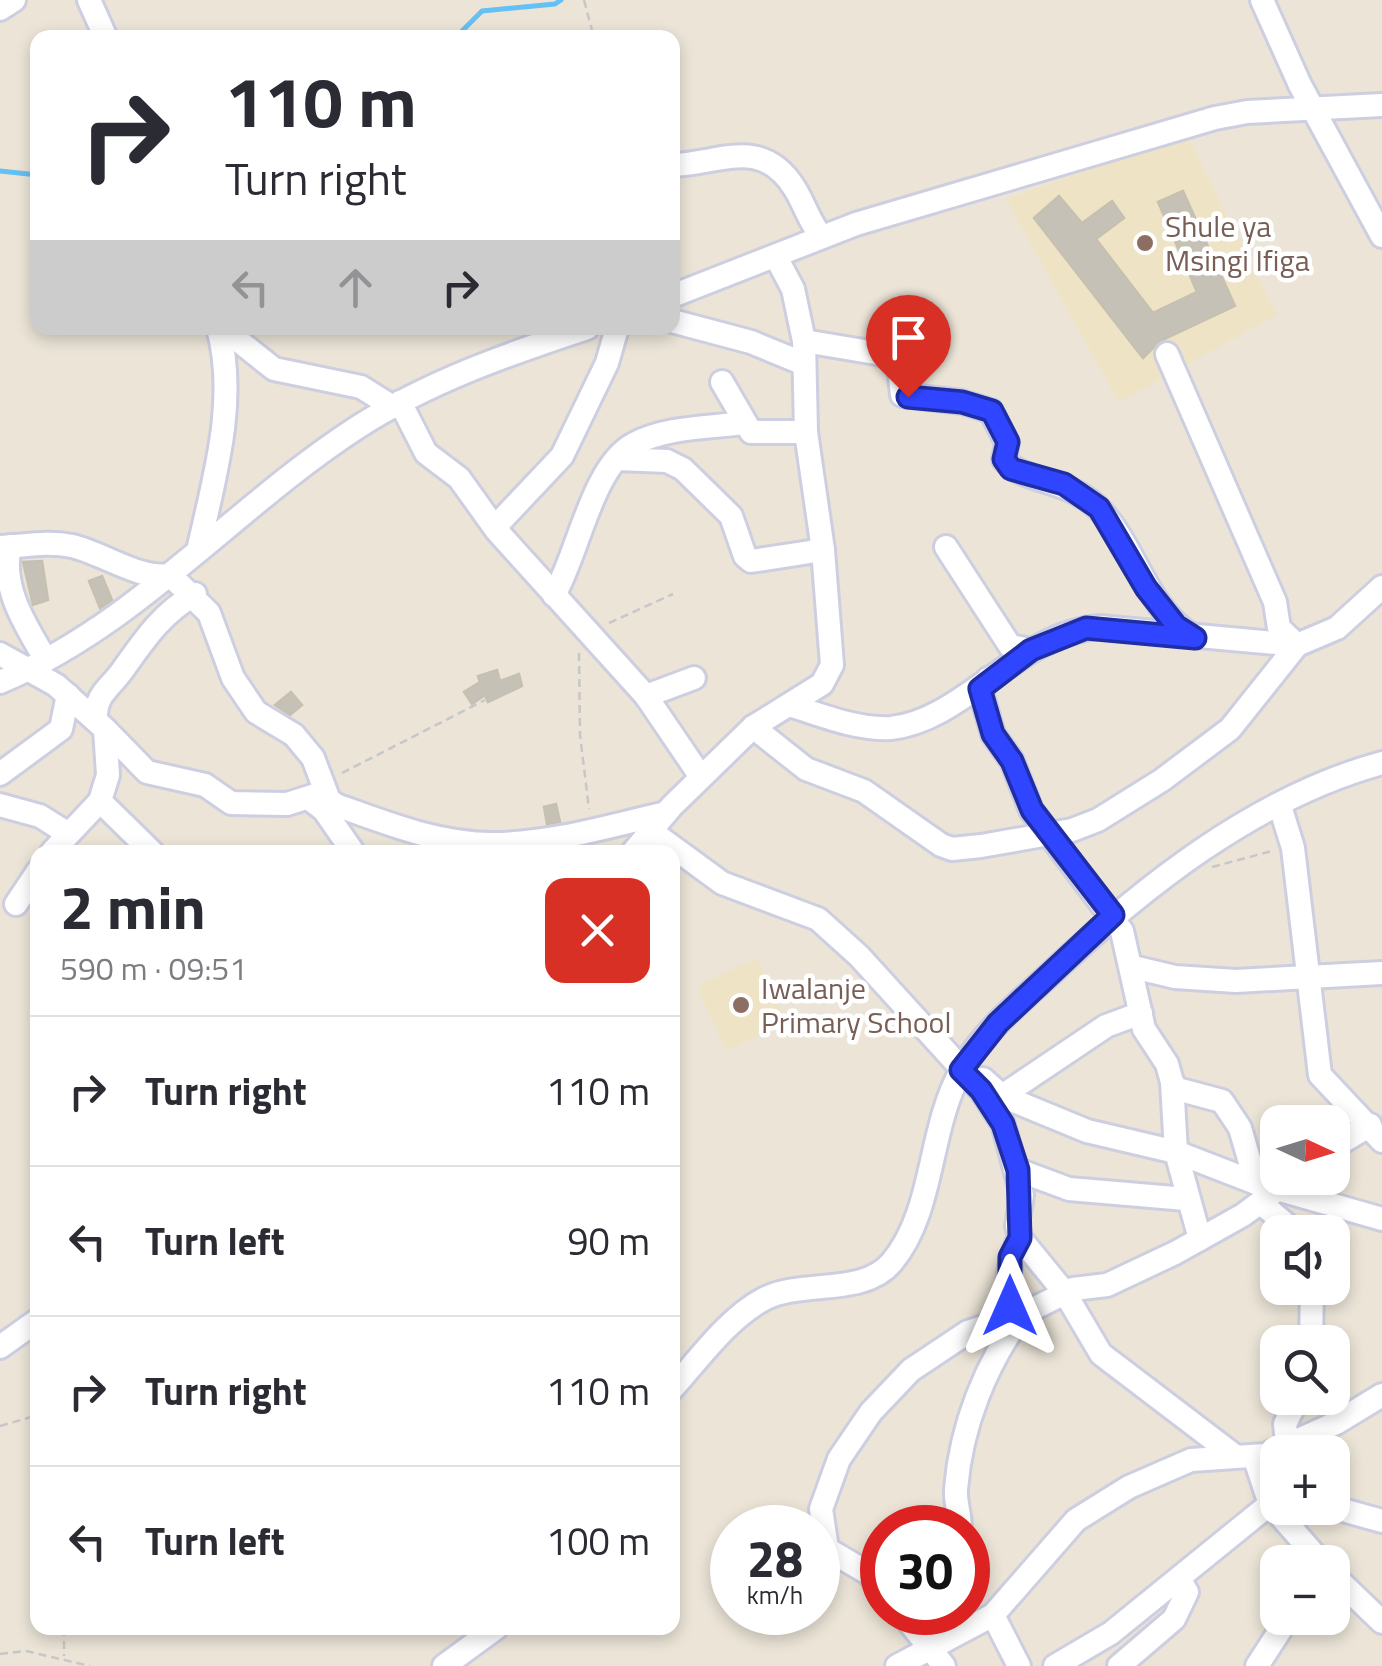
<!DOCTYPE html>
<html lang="en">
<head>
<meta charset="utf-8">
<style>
	:root { --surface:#fff; --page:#f7f7f7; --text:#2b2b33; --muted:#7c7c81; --line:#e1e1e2 }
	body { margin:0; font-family:"Titillium Web",sans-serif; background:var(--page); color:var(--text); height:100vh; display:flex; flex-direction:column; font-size:38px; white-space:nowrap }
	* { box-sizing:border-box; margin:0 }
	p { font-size:32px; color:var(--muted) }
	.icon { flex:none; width:55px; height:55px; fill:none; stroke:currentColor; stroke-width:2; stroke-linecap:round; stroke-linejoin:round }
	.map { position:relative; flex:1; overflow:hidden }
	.details { position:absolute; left:30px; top:845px; width:650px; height:790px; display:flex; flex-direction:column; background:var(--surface); border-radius:20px; box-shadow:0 5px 15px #0003 }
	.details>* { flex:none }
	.banner { position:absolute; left:30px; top:30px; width:650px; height:305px; border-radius:20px; box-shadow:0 5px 15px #0003; background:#fff; color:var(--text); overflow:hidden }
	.needle { width:65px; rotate:94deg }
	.tools { position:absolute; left:1260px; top:1105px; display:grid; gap:20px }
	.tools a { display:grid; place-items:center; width:90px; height:90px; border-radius:20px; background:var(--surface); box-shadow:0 5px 15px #0003; font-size:50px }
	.speed { position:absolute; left:710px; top:1505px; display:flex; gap:20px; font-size:50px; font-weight:700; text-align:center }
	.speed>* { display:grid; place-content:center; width:130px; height:130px; border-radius:50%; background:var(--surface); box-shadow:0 5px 15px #0003; line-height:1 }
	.speed small { font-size:25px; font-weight:400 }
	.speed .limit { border:15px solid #d22; background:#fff; color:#111 }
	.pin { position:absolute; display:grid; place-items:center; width:85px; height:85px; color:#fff; margin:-102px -42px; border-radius:50% 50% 50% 0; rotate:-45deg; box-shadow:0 0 10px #0007 }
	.pin .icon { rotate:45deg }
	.me { position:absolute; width:110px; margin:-55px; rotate:0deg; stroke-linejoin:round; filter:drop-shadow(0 0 8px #0008) }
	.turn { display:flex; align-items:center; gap:35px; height:210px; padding:0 30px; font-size:45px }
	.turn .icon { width:130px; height:130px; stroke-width:2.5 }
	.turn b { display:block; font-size:70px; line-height:85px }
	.lanes { display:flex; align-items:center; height:95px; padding:0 30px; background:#0003; justify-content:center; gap:50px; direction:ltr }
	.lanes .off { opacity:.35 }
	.round { display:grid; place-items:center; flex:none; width:105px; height:105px; border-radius:20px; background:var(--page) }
	.summary { display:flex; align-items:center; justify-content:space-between; height:170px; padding:0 30px }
	h1 { font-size:60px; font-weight:700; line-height:75px }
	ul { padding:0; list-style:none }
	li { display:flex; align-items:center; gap:30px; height:150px; padding:0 30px; border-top:2px solid var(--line) }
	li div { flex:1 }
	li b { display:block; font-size:38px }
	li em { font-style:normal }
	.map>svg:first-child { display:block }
	.education { fill:#eee4c5 }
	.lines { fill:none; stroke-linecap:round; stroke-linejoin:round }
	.stream { stroke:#64c1f3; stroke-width:5 }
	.building { fill:#c6c1b7; stroke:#c6c0b1; stroke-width:2.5 }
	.minor-casing { stroke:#cdcfe1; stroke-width:28 }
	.path { stroke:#c7c7c7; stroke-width:2.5; stroke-dasharray:8 5; stroke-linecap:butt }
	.minor { stroke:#fff; stroke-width:22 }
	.route-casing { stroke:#1f2da6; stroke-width:25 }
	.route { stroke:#3045ff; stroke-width:18 }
	.education-dot { fill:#8d6e63; stroke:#fff; stroke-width:4 }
	.labels { text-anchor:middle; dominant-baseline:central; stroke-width:9; stroke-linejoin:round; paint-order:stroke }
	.education-label { font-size:30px; fill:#785e54; stroke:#fff; text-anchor:start }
</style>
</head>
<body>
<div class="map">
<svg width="1382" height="1666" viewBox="0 0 1382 1666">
	<rect width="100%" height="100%" fill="#ebe4d7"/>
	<g class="education">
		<polygon points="1187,135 1277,315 1119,402 1006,199"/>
		<polygon points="757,958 787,1023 726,1051 697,986"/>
	</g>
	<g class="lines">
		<g class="stream">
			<polyline points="455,38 482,11 555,4 561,0"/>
			<polyline points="0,171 38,175"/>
		</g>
	</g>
	<g class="building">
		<polygon points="1183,191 1235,306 1160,341 1143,358 1034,218 1059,196 1082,223 1112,201 1124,218 1096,239 1153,313 1197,292 1158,202"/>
		<polygon points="42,561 48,600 33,605 23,562"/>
		<polygon points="102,576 112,600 100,608 89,581"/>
		<polygon points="497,670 500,681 519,674 522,686 488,702 485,695 472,704 464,692 480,682 478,676"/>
		<polygon points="291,692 302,705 290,715 275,705"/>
		<polygon points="556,804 560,822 547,824 544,807"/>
	</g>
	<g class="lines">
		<defs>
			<g id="minor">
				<polyline points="89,0 106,38"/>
				<polyline points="1262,0 1300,85 1382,236"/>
				<polyline points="0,9 14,0"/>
				<path d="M672 165C719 164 762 135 795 189 805 205 810 224 822 237"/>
				<polyline points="672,296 856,224 1215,118 1247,112 1382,105"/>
				<polyline points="672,321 751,342 802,363"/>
				<polyline points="219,331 230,334 274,369 361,387 393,407"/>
				<path d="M804 341 888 355 899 368 902 395 962 402 991 411 1007 443 1004 459C1022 483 1067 478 1097 507 1136 545 1144 606 1192 636"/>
				<polyline points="722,382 751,432 806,432"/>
				<polyline points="400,402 426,453 459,478 497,531 646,696 701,777"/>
				<polyline points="617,459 667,461 683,469 731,516 745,556 751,561 823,550"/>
				<polyline points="495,527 562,456 607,363 617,328"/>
				<path d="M10 546C0 587 26 626 46 660"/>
				<path d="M0 547C25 546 47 541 72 546 103 553 139 580 170 575L209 613 233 678 256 712 294 735 313 758 329 800 336 805C386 823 438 844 492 844 550 844 610 826 666 813"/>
				<polyline points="946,547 1010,646 1031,650"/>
				<path d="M198 551C214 479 238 400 218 328"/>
				<path d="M554 595C578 555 592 466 634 444 665 427 708 428 742 423"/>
				<polyline points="0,654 56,685 105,729 108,775 100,801 152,852"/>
				<polyline points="988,679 980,689 993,734 1012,761 1031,810 1122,931 1144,1029 1167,1064 1172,1082 1176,1152 1200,1239"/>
				<path d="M0 682C137 625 234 507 358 427 428 382 508 354 587 328"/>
				<polyline points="646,696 694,678"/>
				<path d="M793 706C823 716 859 730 891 728 963 721 1020 632 1100 627L1297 645 1337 628 1382 587"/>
				<path d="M96 719C95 694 110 688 122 671 145 639 160 615 195 594"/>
				<polyline points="753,727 806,769 864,791 941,845 952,849 981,846 1072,830 1098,820 1162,780 1230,729 1297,645 1279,628 1275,602 1167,354"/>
				<polyline points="107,731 147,772 205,785 231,803 287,804 325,792"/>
				<polyline points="0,774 61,729 68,695"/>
				<polyline points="312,801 324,810 353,852"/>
				<polyline points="0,805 40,816 67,833"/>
				<polyline points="1280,806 1293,848 1320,1075 1382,1141"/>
				<polyline points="651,831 722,883 818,919 859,956 981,1090 1003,1124 1022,1195 1017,1226 1020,1238 1065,1293 1101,1354 1235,1456"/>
				<polyline points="52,852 100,801"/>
				<polyline points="633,852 672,806 753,727 822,684 832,665 823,550 806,432 804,341 793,289 776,257"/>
				<polyline points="16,904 38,871"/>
				<polyline points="1133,967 1175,977 1236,981 1382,973"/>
				<polyline points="983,1079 1002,1096 1087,1131 1176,1152 1256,1183 1382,1219"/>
				<polyline points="1172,1082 1177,1089 1222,1101 1240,1128 1256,1183"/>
				<polyline points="1002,1096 1106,1026 1141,1013"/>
				<polyline points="1332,1148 1370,1125"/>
				<polyline points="1018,1170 1069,1189 1186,1199"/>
				<polyline points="1261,1203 1295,1232"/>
				<polyline points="1311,1342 1312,1288"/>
				<polyline points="0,1347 38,1320"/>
				<path d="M672 1389C699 1359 728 1318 764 1299 802 1279 863 1297 892 1262 935 1210 928 1130 961 1071 981 1034 1016 1005 1047 977 1142 888 1254 798 1382 763"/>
				<polyline points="1288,1452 1285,1424 1298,1398"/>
				<polyline points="1254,1456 1270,1504 1321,1562"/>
				<polyline points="1332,1507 1382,1521"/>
				<path d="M960 1528C960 1514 955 1502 956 1489 961 1426 986 1363 1023 1314L1013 1312C1005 1287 1008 1261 1020 1238"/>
				<polyline points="1332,1574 1382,1622"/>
				<polyline points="882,1589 868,1573 827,1549 821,1509 839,1459 871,1412 911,1370 968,1332 1023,1314 1073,1289 1107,1285 1175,1253 1243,1215 1293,1178"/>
				<polyline points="901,1612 944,1666"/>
				<polyline points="993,1615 1019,1666"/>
				<polyline points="444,1666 496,1628"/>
				<polyline points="897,1666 993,1615 1076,1520 1129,1487 1191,1460 1265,1455 1336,1423 1382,1395"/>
				<polyline points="1055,1666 1111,1633 1270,1504"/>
				<polyline points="1119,1666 1174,1619 1187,1592 1179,1579"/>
				<polyline points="1257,1666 1288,1618"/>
			</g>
		</defs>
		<use href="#minor" class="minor-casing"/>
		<g class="path">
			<polyline points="584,0 594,38"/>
			<polyline points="609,623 673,594"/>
			<polyline points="579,653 580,735 589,809"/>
			<polyline points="342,773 485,700"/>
			<polyline points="1212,867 1272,851"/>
			<polyline points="672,903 675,900"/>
			<polyline points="0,1426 38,1415"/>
			<polyline points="64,1628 64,1656"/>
			<polyline points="0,1654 26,1651 90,1666"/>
		</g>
		<use href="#minor" class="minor"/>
	</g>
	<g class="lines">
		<defs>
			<polyline id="route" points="908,397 962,402 992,411 1008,442 1004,459 1011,469 1064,484 1099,508 1146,588 1176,626 1195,638 1086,628 1031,650 980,689 993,734 1012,761 1032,810 1113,915 998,1023 961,1070 981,1090 1003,1124 1018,1170 1020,1238 1010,1257 1010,1306"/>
		</defs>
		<use href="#route" class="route-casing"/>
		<use href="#route" class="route"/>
	</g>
	<g class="education-dot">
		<circle cx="1145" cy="243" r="10"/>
		<circle cx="741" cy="1005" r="10"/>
	</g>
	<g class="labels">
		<g class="education-label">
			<text x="1165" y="226">Shule ya<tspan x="1165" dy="34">Msingi Ifiga</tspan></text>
			<text x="761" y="988">Iwalanje<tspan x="761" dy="34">Primary School</tspan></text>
		</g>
	</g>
</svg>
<div class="tools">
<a><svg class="needle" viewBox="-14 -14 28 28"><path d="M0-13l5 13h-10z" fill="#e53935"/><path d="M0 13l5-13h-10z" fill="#7c7c81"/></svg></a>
<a><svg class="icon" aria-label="sound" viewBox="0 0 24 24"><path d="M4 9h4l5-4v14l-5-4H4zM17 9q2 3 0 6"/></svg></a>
<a><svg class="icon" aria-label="search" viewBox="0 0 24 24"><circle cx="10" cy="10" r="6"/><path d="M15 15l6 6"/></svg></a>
<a>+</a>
<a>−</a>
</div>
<div class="speed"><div>28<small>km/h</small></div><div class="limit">30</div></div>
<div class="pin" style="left:908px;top:397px;background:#d93025"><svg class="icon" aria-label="arrive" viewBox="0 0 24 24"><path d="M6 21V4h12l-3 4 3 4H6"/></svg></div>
<svg class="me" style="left:1010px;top:1306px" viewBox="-20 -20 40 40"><path d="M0-17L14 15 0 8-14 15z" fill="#3045ff" stroke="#fff" stroke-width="4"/></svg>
<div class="banner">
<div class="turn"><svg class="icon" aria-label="right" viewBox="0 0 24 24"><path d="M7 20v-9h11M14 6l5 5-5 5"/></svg><div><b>110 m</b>Turn right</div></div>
<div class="lanes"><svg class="icon off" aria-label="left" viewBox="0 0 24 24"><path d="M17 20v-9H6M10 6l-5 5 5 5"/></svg><svg class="icon off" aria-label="ahead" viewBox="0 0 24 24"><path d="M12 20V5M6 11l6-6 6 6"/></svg><svg class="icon" aria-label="right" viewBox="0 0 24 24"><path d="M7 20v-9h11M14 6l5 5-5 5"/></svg></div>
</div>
<section class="details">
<div class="summary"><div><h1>2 min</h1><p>590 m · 09:51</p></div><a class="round" style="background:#d93025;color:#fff"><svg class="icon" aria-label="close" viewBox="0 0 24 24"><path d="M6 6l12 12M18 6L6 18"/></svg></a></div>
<ul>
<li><svg class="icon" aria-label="right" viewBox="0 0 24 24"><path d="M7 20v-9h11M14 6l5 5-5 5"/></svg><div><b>Turn right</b></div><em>110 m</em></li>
<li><svg class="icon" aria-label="left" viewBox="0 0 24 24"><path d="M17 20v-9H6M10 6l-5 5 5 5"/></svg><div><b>Turn left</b></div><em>90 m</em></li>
<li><svg class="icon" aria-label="right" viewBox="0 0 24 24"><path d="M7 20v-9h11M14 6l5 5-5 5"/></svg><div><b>Turn right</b></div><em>110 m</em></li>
<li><svg class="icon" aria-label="left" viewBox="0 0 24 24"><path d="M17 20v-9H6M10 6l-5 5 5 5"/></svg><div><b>Turn left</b></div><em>100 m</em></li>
</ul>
</section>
</div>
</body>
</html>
